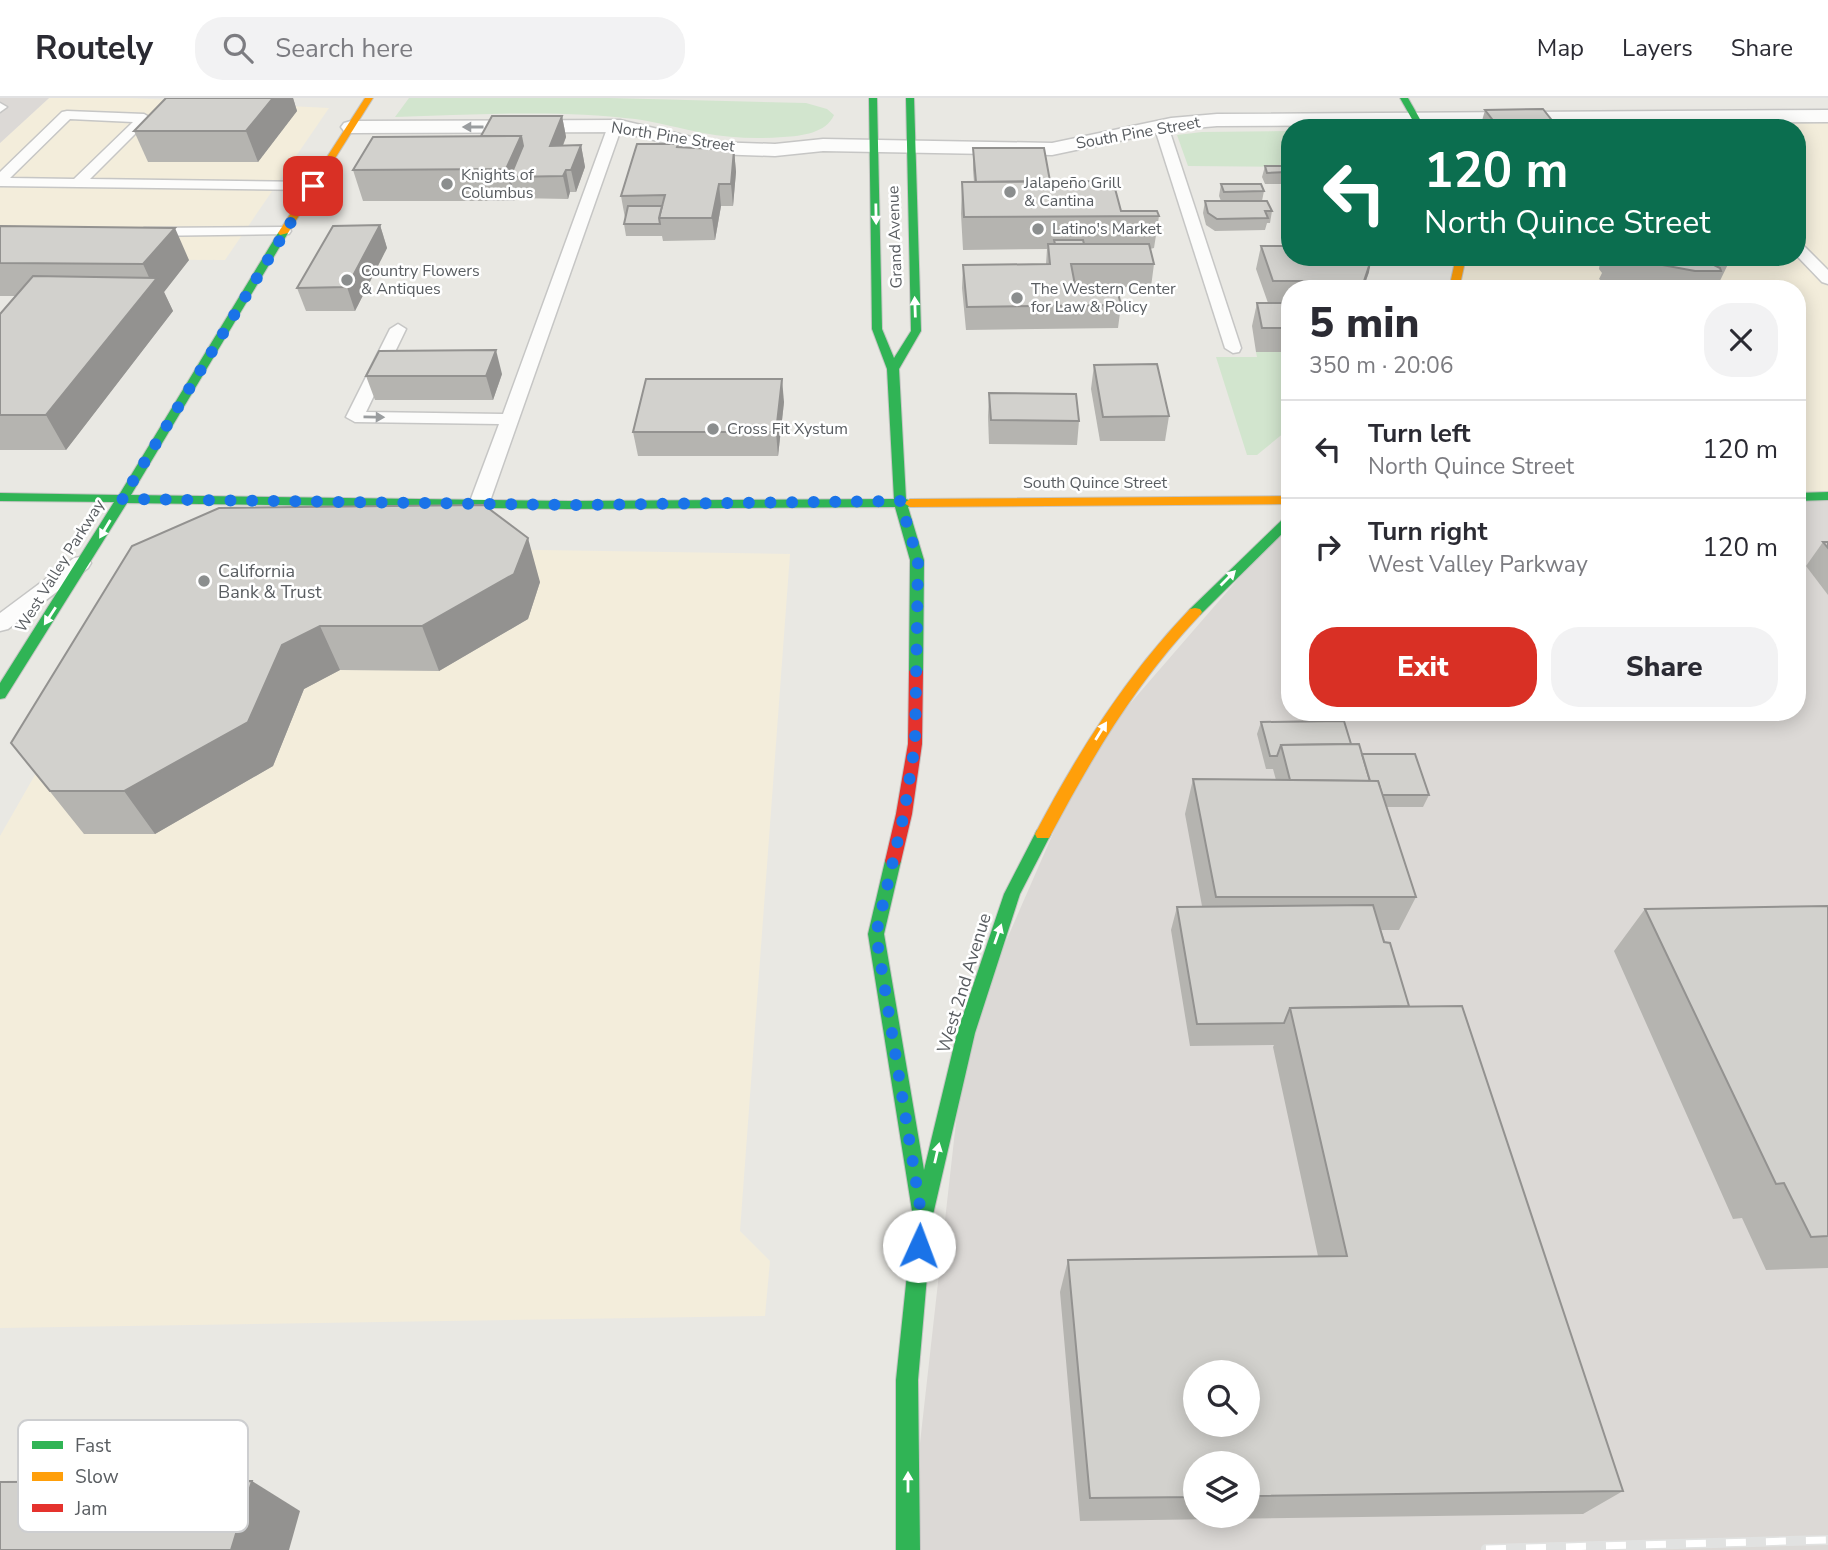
<!DOCTYPE html>
<html lang="en">
<head>
<meta charset="utf-8">
<style>
	:root { --surface:#fff; --page:#f2f2f3; --text:#2b2b33; --muted:#7c7c81; --line:#e1e1e2; --accent:#d93025 }
	body { margin:0; font-family:"Nunito Sans",sans-serif; background:var(--page); color:var(--text); height:100vh; display:flex; flex-direction:column; font-size:26px; white-space:nowrap }
	* { box-sizing:border-box; margin:0 }
	p { font-size:23px; color:var(--muted) }
	.icon { flex:none; width:38px; height:38px; fill:none; stroke:currentColor; stroke-width:2; stroke-linecap:round; stroke-linejoin:round }
	.map { position:relative; flex:1; overflow:hidden }
	.sheet { position:absolute; left:1281px; top:182px; width:525px; height:441px; display:flex; flex-direction:column; background:var(--surface); border-radius:28px; box-shadow:0 4px 18px #0003 }
	.sheet>* { flex:none }
	.top-card { position:absolute; left:1281px; top:21px; width:525px; height:147px; border-radius:28px; box-shadow:0 4px 18px #0003; background:#0b6e4f; color:#fff; overflow:hidden }
	.buttons { position:absolute; left:1183px; top:1262px; display:grid; gap:14px }
	.buttons a { display:grid; place-items:center; width:77px; height:77px; border-radius:50%; background:var(--surface); box-shadow:0 4px 18px #0003; font-size:35px }
	.pin { position:absolute; display:grid; place-items:center; width:60px; height:60px; color:#fff; margin:-30px; border-radius:14px; box-shadow:0 4px 10px #0006 }
	.me { position:absolute; width:77px; margin:-38px; rotate:2deg; stroke-linejoin:round; filter:drop-shadow(0 0 5px #0008) }
	.turn { display:flex; align-items:center; gap:24px; height:147px; padding:0 28px; font-size:32px }
	.turn .icon { width:91px; height:91px; stroke-width:2.5 }
	.turn b { display:block; font-size:49px; line-height:60px }
	.round { display:grid; place-items:center; flex:none; width:74px; height:74px; border-radius:28px; background:var(--page) }
	.head { display:flex; align-items:center; justify-content:space-between; height:119px; padding:0 28px }
	h1 { font-size:42px; font-weight:800; line-height:52px }
	.cta { display:flex; gap:14px; margin-top:auto; padding:14px 28px }
	.cta a { flex:1; height:80px; border-radius:28px; background:var(--accent); color:#fff; font-size:28px; font-weight:800; line-height:80px; text-align:center }
	.cta a+a { background:var(--page); color:var(--text) }
	ul { padding:0; list-style:none }
	li { display:flex; align-items:center; gap:21px; height:98px; padding:0 28px; border-top:2px solid var(--line) }
	li div { flex:1 }
	li b { display:block; font-size:26px }
	li em { font-style:normal }
	header { display:flex; align-items:center; gap:42px; box-sizing:border-box; height:98px; padding:0 35px; background:var(--surface); border-bottom:2px solid var(--line) }
	header strong { font-size:33px }
	nav { display:flex; gap:38px; margin-inline-start:auto; font-size:24px }
	.search { width:490px; height:63px; background:var(--page); display:flex; align-items:center; gap:18px; box-sizing:border-box; padding:0 24px; border-radius:28px; color:var(--muted); font-size:26px }
	.map>svg:first-child { display:block }
	.commercial { fill:#f3eddb }
	.industrial { fill:#dcd9d6; fill-rule:evenodd }
	.green { fill:#d2e5ce }
	.lines { fill:none; stroke-linecap:round; stroke-linejoin:round }
	.lane-casing { stroke:#c6c6c5; stroke-width:3 }
	.street-casing { stroke:#c6c6c5; stroke-width:3 }
	.fast-casing { stroke:#c5c5c3; stroke-width:2 }
	.slow-casing { stroke:#c5c5c3; stroke-width:2 }
	.jam-casing { stroke:#c5c5c3; stroke-width:2 }
	.lane { fill:#fcfcfb; fill-rule:evenodd }
	.street { fill:#fcfcfb; fill-rule:evenodd }
	.fast { fill:#30b455; fill-rule:evenodd }
	.slow { fill:#ff9f0a; fill-rule:evenodd }
	.jam { fill:#e5322d; fill-rule:evenodd }
	.rail-casing { stroke:#e1e2e1; stroke-width:10 }
	.rail { stroke:#fff; stroke-width:7; stroke-dasharray:20; stroke-linecap:butt }
	.wall { fill:#b5b4b0; fill-rule:evenodd }
	.shaded-wall { fill:#939290 }
	.building { fill:#d2d1cd; stroke:#939290; stroke-width:2; fill-rule:evenodd }
	.oneway { fill:#9a9d9f }
	.oneway2 { fill:#fff }
	.route { stroke:#1a73e8; stroke-width:12; stroke-dasharray:0 21.6 }
	.poi-dot { fill:#8b8e8e; stroke:#fff; stroke-width:2.5 }
	.labels { text-anchor:middle; dominant-baseline:central; stroke-width:5; stroke-linejoin:round; paint-order:stroke }
	.far-street-label { font-size:16px; fill:#595d61; stroke:#fff }
	.far-poi-label { font-size:16px; fill:#595d61; stroke:#fff; text-anchor:start }
	.poi-label { font-size:18px; fill:#595d61; stroke:#fff; text-anchor:start }
	.street-label { font-size:18px; fill:#595d61; stroke:#fff }
	.key { fill:#fff; stroke:#cdced0; stroke-width:2 }
	.key-label { font-size:19px; fill:#595d61 }
</style>
</head>
<body>
<header>
<strong>Routely</strong>
<div class="search"><svg class="icon" aria-label="search" viewBox="0 0 24 24"><circle cx="10" cy="10" r="6"/><path d="M15 15l6 6"/></svg>Search here</div>
<nav><a>Map</a><a>Layers</a><a>Share</a></nav>
</header>
<div class="map">
<svg width="1828" height="1452" viewBox="0 0 1828 1452">
	<rect width="100%" height="100%" fill="#e9e8e3"/>
	<g class="commercial">
		<polygon points="49,0 130,0 329,10 225,162 0,161 0,45"/>
		<polygon points="1828,18 1828,398 1797,399 1797,191 1454,191 1461,159 1797,159 1797,30 1421,30 1416,20"/>
		<polygon points="213,447 790,456 740,1133 770,1163 765,1218 0,1230 0,738 154,469"/>
	</g>
	<g class="industrial">
		<polygon points="0,0 49,0 0,45"/>
		<path d="M1828 398V1452H908L966 935 1089 653 1290 421V614H1797V399ZM1195 1274H1248V1326H1195ZM1195 1365H1248V1418H1195Z"/>
	</g>
	<g class="green">
		<path d="M409 0H609L806 5 827 11 834 17C826 35 802 38 783 39 757 41 729 40 703 35 681 31 658 24 635 21 556 11 474 17 395 19Z"/>
		<polygon points="1290,33 1290,69 1188,68 1177,37 1202,34"/>
		<polygon points="1256,254 1290,254 1290,330 1257,357 1247,357 1216,259 1257,259"/>
	</g>
	<g class="lines">
		<defs>
			<g id="lane">
				<polygon points="0,5 7,9 0,14"/>
				<path d="M67 13 144 16 151 20 90 81 313 84 320 88 313 92 0 88V74L62 14ZM70 21 133 24 74 81 10 80Z"/>
				<polygon points="1672,15 1677,16 1688,30 1675,30 1665,19"/>
				<polygon points="615,24 622,28 489,406 486,410 472,410 469,406 499,326 355,324 346,319 390,231 398,226 406,231 366,314 503,316 608,28"/>
				<polygon points="1161,24 1168,28 1241,250 1239,254 1233,255 1225,250 1154,28"/>
				<polygon points="284,129 289,130 291,133 289,136 144,138 137,134 144,130"/>
				<polygon points="1797,144 1802,146 1828,172 1828,186 1822,184 1797,158"/>
				<polygon points="81,459 88,460 91,465 88,470 8,531 0,533 0,515 74,460"/>
			</g>
			<polygon id="street" points="1828,12 1828,24 1217,28 1171,32 1052,57 823,53 775,58 713,56 620,34 351,35 344,33 341,29 344,25 351,23 620,22 713,44 775,46 823,41 1052,45 1171,20 1217,16"/>
			<g id="fast">
				<polygon points="869,0 877,0 882,231 894,260 911,233 906,0 914,0 921,233 899,271 906,401 916,405 908,409 924,462 923,573 921,576 916,578 909,573 910,462 895,409 569,411 127,405 5,600 0,601 0,585 114,404 0,403 0,395 119,397 278,135 283,132 288,135 131,397 569,403 894,401 887,271 872,231"/>
				<polygon points="1400,0 1408,0 1425,30 1417,30"/>
				<polygon points="1828,394 1828,402 1797,403 1797,395"/>
				<polygon points="1290,417 1290,428 1200,517 1190,517 1188,514 1190,511 1286,418"/>
				<polygon points="1043,730 1049,732 1051,736 1020,796 975,935 932,1121 918,1282 920,1452 896,1452 896,1282 913,1119 868,836 885,763 887,759 899,759 901,763 884,836 924,1072 957,935 1004,796 1037,732"/>
			</g>
			<g id="slow">
				<polygon points="365,0 373,0 288,135 280,137 278,135"/>
				<polygon points="1456,159 1466,159 1459,191 1449,191"/>
				<polygon points="1290,398 1290,406 910,409 904,405 910,401"/>
				<path d="M1195 510 1200 511 1202 514 1200 517C1136 584 1092 659 1049 740H1037L1035 736C1078 654 1126 578 1190 511Z"/>
			</g>
			<polygon id="jam" points="916,568 923,573 922,646 912,716 901,763 899,767 887,767 885,763 896,716 908,646 909,573"/>
		</defs>
		<use href="#lane" class="lane-casing"/>
		<use href="#street" class="street-casing"/>
		<use href="#fast" class="fast-casing"/>
		<use href="#slow" class="slow-casing"/>
		<use href="#jam" class="jam-casing"/>
		<use href="#lane" class="lane"/>
		<use href="#street" class="street"/>
		<use href="#fast" class="fast"/>
		<use href="#slow" class="slow"/>
		<use href="#jam" class="jam"/>
		<defs>
			<polyline id="rail" points="1486,1451 1828,1442"/>
		</defs>
		<use href="#rail" class="rail-casing"/>
		<use href="#rail" class="rail"/>
	</g>
	<g class="wall">
		<polygon points="166,0 293,0 297,13 258,64 148,64 134,33"/>
		<polygon points="1485,12 1556,27 1565,30 1480,30"/>
		<polygon points="562,18 566,39 563,48 581,47 585,69 576,94 570,94 568,101 515,100 514,103 363,103 353,72"/>
		<polygon points="678,49 734,52 736,74 733,108 721,108 715,142 663,143 662,138 626,138 624,126 625,120 621,98"/>
		<polygon points="973,50 1121,113 1159,118 1154,150 1150,151 1154,166 1151,189 1117,189 1121,207 1118,230 966,232 962,190 963,167 1046,166 1047,151 963,152 961,116 962,84 974,84 973,72"/>
		<polygon points="1285,57 1290,57 1290,96 1289,96 1284,86 1265,86 1262,79 1265,68 1283,68"/>
		<polygon points="1221,86 1264,93 1262,103 1272,113 1270,125 1267,125 1265,132 1215,133 1206,127 1203,115 1205,103 1221,103 1219,98"/>
		<polygon points="380,127 387,150 355,213 306,213 297,190"/>
		<polygon points="0,128 189,162 164,194 173,213 66,352 0,352 0,216 15,198 0,198"/>
		<polygon points="1261,148 1369,174 1363,191 1290,191 1290,254 1256,254 1252,228 1257,205 1268,205 1256,171"/>
		<polygon points="1572,159 1731,159 1731,160 1716,191 1603,191 1601,188 1603,184 1599,181 1602,175 1599,171 1600,164"/>
		<polygon points="1094,267 1169,318 1165,343 1100,343 1091,291"/>
		<polygon points="502,276 493,302 375,302 366,278"/>
		<polygon points="989,295 1079,323 1077,347 989,346 988,319"/>
		<polygon points="784,304 778,358 638,358 633,334"/>
		<polygon points="219,410 540,484 528,521 439,573 340,572 304,591 273,668 155,736 84,736 11,645"/>
		<polygon points="1823,444 1828,444 1828,497 1806,468"/>
		<path d="M1261 624 1351 646 1362 656 1429 697 1423 709H1386L1416 799 1399 832H1381L1409 908 1623 1393 1583 1416 1080 1423 1060 1194 1068 1162 1318 1158 1273 949 1274 947 1190 948 1171 832 1177 809 1202 808 1185 716 1193 681 1276 682 1273 671H1266L1257 636ZM1195 1365H1248V1418H1195Z"/>
		<polygon points="1828,808 1828,1170 1766,1172 1742,1120 1733,1121 1614,853 1645,811"/>
	</g>
	<g class="shaded-wall">
		<polygon points="273,0 293,0 297,13 258,64 246,33"/>
		<polygon points="562,18 566,39 554,69 550,48"/>
		<polygon points="521,38 528,69 510,79 515,100 514,103 506,71"/>
		<polygon points="581,47 585,69 576,94 571,72"/>
		<polygon points="734,52 736,74 733,108 731,86"/>
		<polygon points="566,72 570,94 568,101 563,78"/>
		<polygon points="719,86 721,108 715,142 712,120"/>
		<polygon points="380,127 387,150 355,213 347,189"/>
		<polygon points="175,130 189,162 164,194 173,213 66,352 46,317 152,186 143,166"/>
		<polygon points="1372,159 1369,174 1363,191 1361,191"/>
		<polygon points="496,252 502,276 493,302 486,278"/>
		<polygon points="782,281 784,304 778,358 776,334"/>
		<polygon points="528,440 540,484 528,521 439,573 422,528"/>
		<polygon points="320,528 340,572 304,591 273,668 155,736 124,693 282,547"/>
		<polygon points="252,1383 300,1413 289,1452 231,1452"/>
	</g>
	<g class="building">
		<polygon points="166,0 273,0 246,33 134,33"/>
		<polygon points="1543,11 1558,30 1499,30 1485,12"/>
		<polygon points="492,18 562,18 550,48 581,47 571,72 566,72 563,78 510,79 523,48 521,38 481,38"/>
		<polygon points="1556,27 1563,27 1565,30 1558,30"/>
		<polygon points="521,38 506,71 353,72 373,39"/>
		<polygon points="637,46 678,46 677,49 734,52 731,86 719,86 712,120 659,120 665,97 621,98"/>
		<polygon points="973,50 1044,50 1050,83 976,84"/>
		<polygon points="1285,57 1290,57 1290,66"/>
		<polygon points="1265,68 1283,68 1287,74 1267,75"/>
		<polygon points="1113,83 1121,113 1157,113 1159,118 964,119 962,84"/>
		<polygon points="1221,86 1261,86 1264,93 1224,94"/>
		<polygon points="1205,103 1267,103 1272,113 1265,113 1268,120 1217,121 1208,115"/>
		<polygon points="628,108 662,108 659,120 660,126 624,126"/>
		<polygon points="380,127 347,189 297,190 333,128"/>
		<polygon points="0,128 175,130 143,166 0,165"/>
		<polygon points="1054,142 1083,142 1084,146 1055,146"/>
		<polygon points="1048,146 1149,146 1154,166 1071,166 1075,187 1116,187 1121,207 967,209 963,167 1050,166"/>
		<polygon points="1261,148 1290,148 1290,159 1372,159 1364,183 1273,183"/>
		<polygon points="1619,159 1698,159 1720,170 1721,173 1695,173"/>
		<polygon points="33,178 157,180 46,317 0,317 0,216"/>
		<polygon points="1257,205 1290,205 1290,230 1262,230"/>
		<polygon points="496,252 486,278 366,278 379,253"/>
		<polygon points="1157,266 1169,318 1103,319 1094,267"/>
		<polygon points="646,281 782,281 776,334 633,334"/>
		<polygon points="989,295 1076,296 1079,323 991,322"/>
		<polygon points="484,407 528,440 514,476 422,528 320,528 282,547 248,624 124,693 50,693 11,645 132,448 219,410"/>
		<polygon points="1823,444 1828,444 1828,450"/>
		<polygon points="1344,623 1351,646 1281,647 1277,658 1270,658 1261,624"/>
		<polygon points="1359,646 1370,683 1290,682 1281,647"/>
		<polygon points="1362,656 1415,656 1429,697 1382,697 1378,683 1370,683"/>
		<polygon points="1193,681 1378,683 1416,799 1216,799"/>
		<polygon points="1373,807 1384,844 1390,845 1409,908 1290,910 1284,925 1197,926 1177,809"/>
		<polygon points="1828,808 1828,1138 1811,1139 1784,1085 1776,1086 1645,811"/>
		<path d="M1462 908 1623 1393 1248 1398V1365H1195V1399L1090 1400 1068 1162 1347 1158 1290 910ZM1195 1274H1248V1326H1195Z"/>
		<polygon points="252,1383 231,1452 0,1452 0,1384"/>
	</g>
	<defs><path id="oneway-solid" d="M-6-.8H1V-3.2L6.5 0L1 3.2V.8H-6Z" transform="scale(1.75)"/></defs>
	<g class="oneway">
		<use href="#oneway-solid" transform="translate(473 29) rotate(180)"/>
		<use href="#oneway-solid" transform="translate(374 319) rotate(1)"/>
	</g>
	<g class="oneway2">
		<use href="#oneway-solid" transform="translate(876 116) rotate(89)"/>
		<use href="#oneway-solid" transform="translate(915 209) rotate(-92)"/>
		<use href="#oneway-solid" transform="translate(105 431) rotate(121)"/>
		<use href="#oneway-solid" transform="translate(1228 480) rotate(-45)"/>
		<use href="#oneway-solid" transform="translate(50 518) rotate(123)"/>
		<use href="#oneway-solid" transform="translate(1101 633) rotate(-58)"/>
		<use href="#oneway-solid" transform="translate(998 836) rotate(-71)"/>
		<use href="#oneway-solid" transform="translate(937 1055) rotate(-77)"/>
		<use href="#oneway-solid" transform="translate(908 1384) rotate(-90)"/>
	</g>
	<g class="lines">
		<polyline class="route" points="313,88 122,401 569,407 900,403 918,462 915,646 904,716 876,836 922,1121 919,1148"/>
	</g>
	<g class="poi-dot">
		<circle cx="447" cy="86" r="7"/>
		<circle cx="1010" cy="94" r="7"/>
		<circle cx="1038" cy="131" r="7"/>
		<circle cx="347" cy="182" r="7"/>
		<circle cx="1017" cy="200" r="7"/>
		<circle cx="713" cy="331" r="7"/>
		<circle cx="204" cy="483" r="7"/>
	</g>
	<g class="labels">
		<g class="far-street-label">
			<text transform="translate(1138 35) rotate(-10)">South Pine Street</text>
			<text transform="translate(673 39) rotate(9)">North Pine Street</text>
			<text transform="translate(895 139) rotate(-92)">Grand Avenue</text>
			<text x="1095" y="385">South Quince Street</text>
			<text transform="translate(60 468) rotate(-58)">West Valley Parkway</text>
		</g>
		<g class="far-poi-label">
			<text x="461" y="77">Knights of<tspan x="461" dy="18">Columbus</tspan></text>
			<text x="1024" y="85">Jalapeño Grill<tspan x="1024" dy="18">&amp; Cantina</tspan></text>
			<text x="1052" y="131">Latino's Market</text>
			<text x="361" y="173">Country Flowers<tspan x="361" dy="18">&amp; Antiques</tspan></text>
			<text x="1031" y="191">The Western Center<tspan x="1031" dy="18">for Law &amp; Policy</tspan></text>
			<text x="727" y="331">Cross Fit Xystum</text>
		</g>
		<g class="poi-label">
			<text x="218" y="473">California<tspan x="218" dy="21">Bank &amp; Trust</tspan></text>
		</g>
		<g class="street-label">
			<text transform="translate(964 885) rotate(-73)">West 2nd Avenue</text>
		</g>
	</g>
	<rect x="18" y="1322" width="230" height="112" rx="10" class="key"/>
	<rect x="32" y="1343" width="31" height="8" fill="#30b455"/>
	<rect x="32" y="1374" width="31" height="9" fill="#ff9f0a"/>
	<rect x="32" y="1406" width="31" height="8" fill="#e5322d"/>
	<g class="key-label">
		<text x="75" y="1354">Fast</text>
		<text x="75" y="1385">Slow</text>
		<text x="75" y="1417">Jam</text>
	</g>
</svg>
<div class="buttons">
<a><svg class="icon" aria-label="search" viewBox="0 0 24 24"><circle cx="10" cy="10" r="6"/><path d="M15 15l6 6"/></svg></a>
<a><svg class="icon" aria-label="layers" viewBox="0 0 24 24"><path d="M12 4l9 5-9 5-9-5zM3 14l9 5 9-5"/></svg></a>
</div>
<div class="pin" style="left:313px;top:88px;background:#d93025"><svg class="icon" aria-label="arrive" viewBox="0 0 24 24"><path d="M6 21V4h12l-3 4 3 4H6"/></svg></div>
<svg class="me" style="left:919px;top:1148px" viewBox="-20 -20 40 40"><circle r="19" fill="#fff"/><path d="M0-13L10 11 0 6-10 11z" fill="#1a73e8"/></svg>
<div class="top-card">
<div class="turn"><svg class="icon" aria-label="left" viewBox="0 0 24 24"><path d="M17 20v-9H6M10 6l-5 5 5 5"/></svg><div><b>120 m</b>North Quince Street</div></div>
</div>
<section class="sheet">
<div class="head"><div><h1>5 min</h1><p>350 m · 20:06</p></div><a class="round"><svg class="icon" aria-label="close" viewBox="0 0 24 24"><path d="M6 6l12 12M18 6L6 18"/></svg></a></div>
<ul>
<li><svg class="icon" aria-label="left" viewBox="0 0 24 24"><path d="M17 20v-9H6M10 6l-5 5 5 5"/></svg><div><b>Turn left</b><p>North Quince Street</p></div><em>120 m</em></li>
<li><svg class="icon" aria-label="right" viewBox="0 0 24 24"><path d="M7 20v-9h11M14 6l5 5-5 5"/></svg><div><b>Turn right</b><p>West Valley Parkway</p></div><em>120 m</em></li>
</ul>
<div class="cta"><a>Exit</a><a>Share</a></div>
</section>
</div>
</body>
</html>
